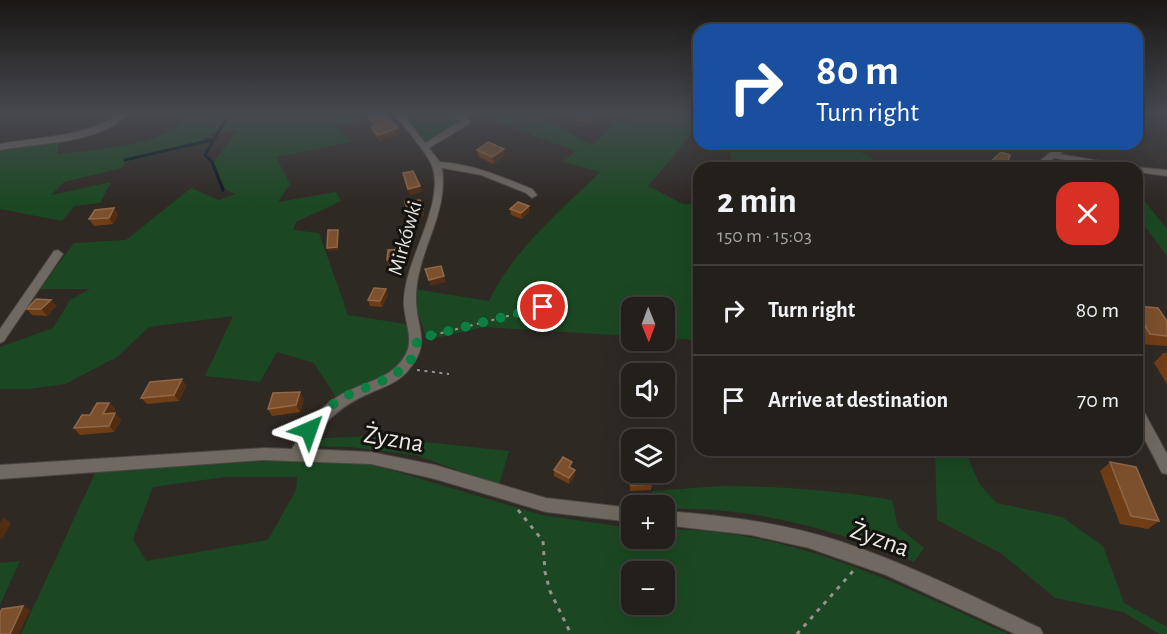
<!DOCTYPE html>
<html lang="en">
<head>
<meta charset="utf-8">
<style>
	:root { --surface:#231f1b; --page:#2f2c28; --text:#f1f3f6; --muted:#a3a2a3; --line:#403d3a }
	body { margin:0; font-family:"Alegreya Sans",sans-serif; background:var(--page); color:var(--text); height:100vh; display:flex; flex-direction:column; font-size:22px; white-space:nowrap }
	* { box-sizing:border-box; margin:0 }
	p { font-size:20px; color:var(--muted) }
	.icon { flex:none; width:33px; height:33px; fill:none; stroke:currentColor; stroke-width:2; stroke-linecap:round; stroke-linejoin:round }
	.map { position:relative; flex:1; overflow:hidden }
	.drawer { position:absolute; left:693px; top:162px; width:450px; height:294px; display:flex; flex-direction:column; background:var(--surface); border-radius:18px; box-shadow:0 6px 24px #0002,0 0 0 2px var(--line) }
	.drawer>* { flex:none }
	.banner { position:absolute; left:693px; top:24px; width:450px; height:126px; border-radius:18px; box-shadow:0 6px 24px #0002,0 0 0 2px var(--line); background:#1a4fa0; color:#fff; overflow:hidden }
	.needle { width:39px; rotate:179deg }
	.fabs { position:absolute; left:621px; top:297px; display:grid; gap:12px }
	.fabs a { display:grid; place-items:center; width:54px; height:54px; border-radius:12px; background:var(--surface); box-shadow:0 6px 24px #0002,0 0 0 2px var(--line); font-size:30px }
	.pin { position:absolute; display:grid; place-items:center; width:51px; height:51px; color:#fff; margin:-26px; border:3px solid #fff; border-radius:50%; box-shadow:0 2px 6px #0007 }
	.me { position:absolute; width:66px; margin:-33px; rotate:43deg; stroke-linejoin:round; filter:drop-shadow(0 0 4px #0008) }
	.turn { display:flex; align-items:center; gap:21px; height:126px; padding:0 24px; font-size:27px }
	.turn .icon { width:78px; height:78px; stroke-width:2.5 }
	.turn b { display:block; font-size:42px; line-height:51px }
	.round { display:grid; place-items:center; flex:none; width:63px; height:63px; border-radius:18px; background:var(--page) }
	.headline { display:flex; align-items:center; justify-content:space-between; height:102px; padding:0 24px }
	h1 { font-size:36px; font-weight:600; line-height:45px }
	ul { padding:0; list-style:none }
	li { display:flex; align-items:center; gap:18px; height:90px; padding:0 24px; border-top:2px solid var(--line) }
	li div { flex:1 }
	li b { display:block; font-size:22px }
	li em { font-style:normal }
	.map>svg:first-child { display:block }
	.green { fill:#1b4822; fill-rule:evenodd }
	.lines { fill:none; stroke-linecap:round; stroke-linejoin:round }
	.stream { stroke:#011822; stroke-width:3 }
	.minor-casing { stroke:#4a4541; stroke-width:2 }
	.path-far1 { stroke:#96928d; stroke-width:2; stroke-dasharray:3 4.5; stroke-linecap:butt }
	.path { stroke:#96928d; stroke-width:3; stroke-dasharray:4 6; stroke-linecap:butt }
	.minor { fill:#706962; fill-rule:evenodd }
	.wall { fill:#703e16 }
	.shaded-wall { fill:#512e13 }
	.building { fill:#7d502d; stroke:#8f6849; stroke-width:1.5 }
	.route { stroke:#0b8043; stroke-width:10; stroke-dasharray:0 18 }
	.labels { text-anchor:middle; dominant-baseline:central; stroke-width:6; stroke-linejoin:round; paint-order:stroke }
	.street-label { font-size:21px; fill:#ebe8e4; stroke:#151310 }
	.near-street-label { font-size:26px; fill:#ebe8e4; stroke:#151310 }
</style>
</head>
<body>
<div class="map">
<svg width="1167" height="634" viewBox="0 0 1167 634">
	<rect width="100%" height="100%" fill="#2f2924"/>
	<g class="green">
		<path d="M183 114H380L336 127 351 142 276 157 290 184 278 202 336 192 341 201 296 222 293 230 319 233 348 315 412 325C412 332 414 342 411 349 398 377 363 386 336 397L314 363 277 352 260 382 205 376 233 316 149 327 117 357 65 384 29 389H0V347L53 328 70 300 90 289H40L74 243 126 240 191 188 219 200 235 194 225 189 214 162 237 130 212 134 193 146 126 162 122 168 64 182 51 195 111 182 100 203 74 206 62 221 0 209V149L58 140V154C87 150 175 147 183 114Z"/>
		<polygon points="402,114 455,114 462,118 462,123 425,144"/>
		<path d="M460 114H556L546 121 592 145 611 126 612 119 627 123 637 114H699C699 129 660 172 648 186L683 204 699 205V404L695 403 694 340 665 338 664 308H632L631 336 484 327 427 340 416 307 414 289 489 301C514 249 559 212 600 172L563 162 575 151 476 114 468 119Z"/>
		<polygon points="725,144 846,144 874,159 864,162 872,168 731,168 730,148"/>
		<polygon points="1137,192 1167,229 1167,256 1137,216"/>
		<polygon points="369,436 509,451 499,485 415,455 350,447 309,446 311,439"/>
		<polygon points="935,452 967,456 980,485 997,503 1062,517 1103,546 1124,603 1167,627 1167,634 1159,634 1123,612 1055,598 1002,554 937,520"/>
		<path d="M306 459 367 463 542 515 631 528 632 538H664L665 529C793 530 894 582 1008 634H21L96 471ZM225 477H297L296 490 268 540 146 561 133 539 153 487ZM632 572H664V604H632Z"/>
		<path d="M720 486C778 486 835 490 892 500L898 527 924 548 914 562C834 529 752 506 665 509L664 506 653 505 652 491Z"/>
		<polygon points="20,561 0,605 0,563"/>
	</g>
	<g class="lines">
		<g class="stream">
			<polyline points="125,160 212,140"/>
			<polyline points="223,190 212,162 205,155 229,114"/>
		</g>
		<defs>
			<g id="minor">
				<path d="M119 114H129C96 145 42 142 0 150V144C41 136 83 138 119 114Z"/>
				<path d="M395 114H403L425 143 461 121 452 114 467 115 470 122 469 124 429 148 440 162C473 164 502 177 532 189L537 195 532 198 526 193 481 175 442 168C449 214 417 251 416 296 415 330 434 342 406 373 396 383 382 388 370 393 342 405 322 422 307 449L371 452 435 465 546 498 632 508V522L546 512 435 479 371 464 264 460 0 479V465L264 448 292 449C306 424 322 403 348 391 364 383 384 379 397 366 417 345 407 332 404 307 403 298 405 289 407 280 414 248 444 198 432 166 428 154 403 126 395 114Z"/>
				<polygon points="1061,144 1071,144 1060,154 1135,167 1167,170 1167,176 1137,172 1137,168 1114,168 1054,158 1042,168 1031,168"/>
				<polygon points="58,250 63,254 4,341 0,343 0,329 54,251"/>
				<polygon points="1137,406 1142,408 1167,454 1167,474 1162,473 1137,425"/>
				<path d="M664 511C724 515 783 523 839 541 909 564 974 597 1040 628L1043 634H1015L886 575 809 548 751 535 664 525Z"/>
			</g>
		</defs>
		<use href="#minor" class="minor-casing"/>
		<g class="path-far1">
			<polyline points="426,337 543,307"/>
			<polyline points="417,370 449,374"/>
		</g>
		<g class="path">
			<polyline points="518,510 543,541 545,572 550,591 571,634"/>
			<polyline points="797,634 854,570"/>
		</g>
		<use href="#minor" class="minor"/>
	</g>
	<g class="wall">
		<polygon points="576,114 601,114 589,124 576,120"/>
		<polygon points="368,116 398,128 400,135 380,141 373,133 371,127 374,126 370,122"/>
		<polygon points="477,150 505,155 493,164 478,156"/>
		<polygon points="114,208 118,215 113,224 94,226 89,219"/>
		<polygon points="510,209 529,212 522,219 511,215"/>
		<polygon points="405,255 405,264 389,266 387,260"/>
		<polygon points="386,289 388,295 382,307 370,306 368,300"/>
		<polygon points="51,300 56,306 47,316 32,315 27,309"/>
		<polygon points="1137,306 1167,321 1167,346 1141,344 1137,337"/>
		<polygon points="1163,353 1167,353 1167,384 1154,363"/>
		<polygon points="182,379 186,386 179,401 147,404 141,398"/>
		<polygon points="304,399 300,412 272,416 268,409"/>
		<polygon points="109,403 115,409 112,414 115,413 121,420 114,432 80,435 74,428 90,415"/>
		<polygon points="628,457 652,484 651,490 630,491 627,463"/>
		<polygon points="1110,462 1159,521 1148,529 1120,524 1100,471"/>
		<polygon points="572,469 575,476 569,484 554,476 554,470"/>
	</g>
	<g class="shaded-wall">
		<polygon points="594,114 601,114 589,124 589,118"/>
		<polygon points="398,128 400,135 380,141 378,135"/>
		<polygon points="504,149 505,155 493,164 492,157"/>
		<polygon points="420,186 422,192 410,195 408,189"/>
		<polygon points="529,206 529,212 522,219 521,213"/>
		<polygon points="114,208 118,215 113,224 109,218"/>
		<polygon points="423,209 424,216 410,218 408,212"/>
		<polygon points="338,230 339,233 338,250 329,251 327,248"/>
		<polygon points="404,249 405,255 405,264 403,258"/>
		<polygon points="444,276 446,282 430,286 429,280"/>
		<polygon points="386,289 388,295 382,307 380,301"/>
		<polygon points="51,300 56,306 47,316 41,309"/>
		<polygon points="182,379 186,386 179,401 174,395"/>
		<polygon points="300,392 304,399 300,412 296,405"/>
		<polygon points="109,403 115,409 109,420 103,414"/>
		<polygon points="115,413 121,420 114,432 109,426"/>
		<polygon points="575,470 575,476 569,484 569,478"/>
		<polygon points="3,517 11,523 2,539 0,537 0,523"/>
		<polygon points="23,606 30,610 19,634 10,634"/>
	</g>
	<g class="building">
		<polygon points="373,114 385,114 398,128 378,135 371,127 377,125 368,116"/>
		<polygon points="577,114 594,114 589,118"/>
		<polygon points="488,142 504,149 492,157 477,150"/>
		<polygon points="1001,152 1010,155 1006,168 984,168"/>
		<polygon points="413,171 420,186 408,189 403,173"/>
		<polygon points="420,200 423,209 408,212 405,202"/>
		<polygon points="518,202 529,206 521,213 510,209"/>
		<polygon points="114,208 109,218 89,219 95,210"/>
		<polygon points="328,230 338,230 337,247 327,248"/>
		<polygon points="404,249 403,258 387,260 388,250"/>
		<polygon points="441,266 444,276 429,280 425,269"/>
		<polygon points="374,288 386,289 380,301 368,300"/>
		<polygon points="36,299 51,300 41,309 27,309"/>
		<polygon points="1137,306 1158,308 1167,321 1167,336 1150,334 1137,313"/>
		<polygon points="182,379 174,395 141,398 150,382"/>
		<polygon points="300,392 296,405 268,409 273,393"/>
		<polygon points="97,403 109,403 103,414 115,413 109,426 74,428 82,415 90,415"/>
		<polygon points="632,456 632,472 650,472 652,484 631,485 628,457"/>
		<polygon points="563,457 572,462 569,467 575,470 569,478 554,470"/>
		<polygon points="1110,462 1136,467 1159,521 1131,516"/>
		<polygon points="23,606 10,634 0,634 0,613 2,609"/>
	</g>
	<linearGradient id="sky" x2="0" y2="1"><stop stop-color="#1a1714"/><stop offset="0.56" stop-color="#474950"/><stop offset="1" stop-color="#474950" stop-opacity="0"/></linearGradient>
	<rect width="1167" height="203" fill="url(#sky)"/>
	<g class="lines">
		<path class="route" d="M309 430C318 418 327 408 339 400 365 384 417 378 417 339L543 307"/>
	</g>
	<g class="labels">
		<g class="street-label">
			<text transform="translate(405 238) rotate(-74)">Mirkówki</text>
		</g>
		<g class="near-street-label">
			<text transform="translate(394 439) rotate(10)">Żyzna</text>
			<text transform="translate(880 539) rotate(20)">Żyzna</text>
		</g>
	</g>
</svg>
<div class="fabs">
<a><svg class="needle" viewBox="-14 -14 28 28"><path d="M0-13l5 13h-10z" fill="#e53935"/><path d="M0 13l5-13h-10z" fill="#a3a2a3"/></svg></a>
<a><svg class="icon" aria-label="sound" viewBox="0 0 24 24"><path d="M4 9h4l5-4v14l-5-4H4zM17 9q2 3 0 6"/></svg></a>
<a><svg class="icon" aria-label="layers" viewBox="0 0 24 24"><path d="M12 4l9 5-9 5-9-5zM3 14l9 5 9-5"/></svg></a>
<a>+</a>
<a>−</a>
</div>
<div class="pin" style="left:543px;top:307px;background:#d93025"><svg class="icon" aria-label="arrive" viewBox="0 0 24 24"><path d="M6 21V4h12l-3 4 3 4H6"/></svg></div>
<svg class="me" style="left:309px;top:430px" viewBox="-20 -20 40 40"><path d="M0-17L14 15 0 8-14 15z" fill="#0b8043" stroke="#fff" stroke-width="4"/></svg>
<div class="banner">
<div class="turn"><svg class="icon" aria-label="right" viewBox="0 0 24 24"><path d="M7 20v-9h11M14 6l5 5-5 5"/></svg><div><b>80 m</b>Turn right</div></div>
</div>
<section class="drawer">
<div class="headline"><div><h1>2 min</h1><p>150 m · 15:03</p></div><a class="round" style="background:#d93025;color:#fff"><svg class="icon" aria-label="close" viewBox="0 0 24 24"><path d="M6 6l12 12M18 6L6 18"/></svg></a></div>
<ul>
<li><svg class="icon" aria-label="right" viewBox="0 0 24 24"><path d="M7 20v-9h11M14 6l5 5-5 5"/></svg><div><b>Turn right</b></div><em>80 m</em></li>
<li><svg class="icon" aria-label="arrive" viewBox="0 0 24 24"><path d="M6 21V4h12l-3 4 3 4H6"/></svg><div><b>Arrive at destination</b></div><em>70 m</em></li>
</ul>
</section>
</div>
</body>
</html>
